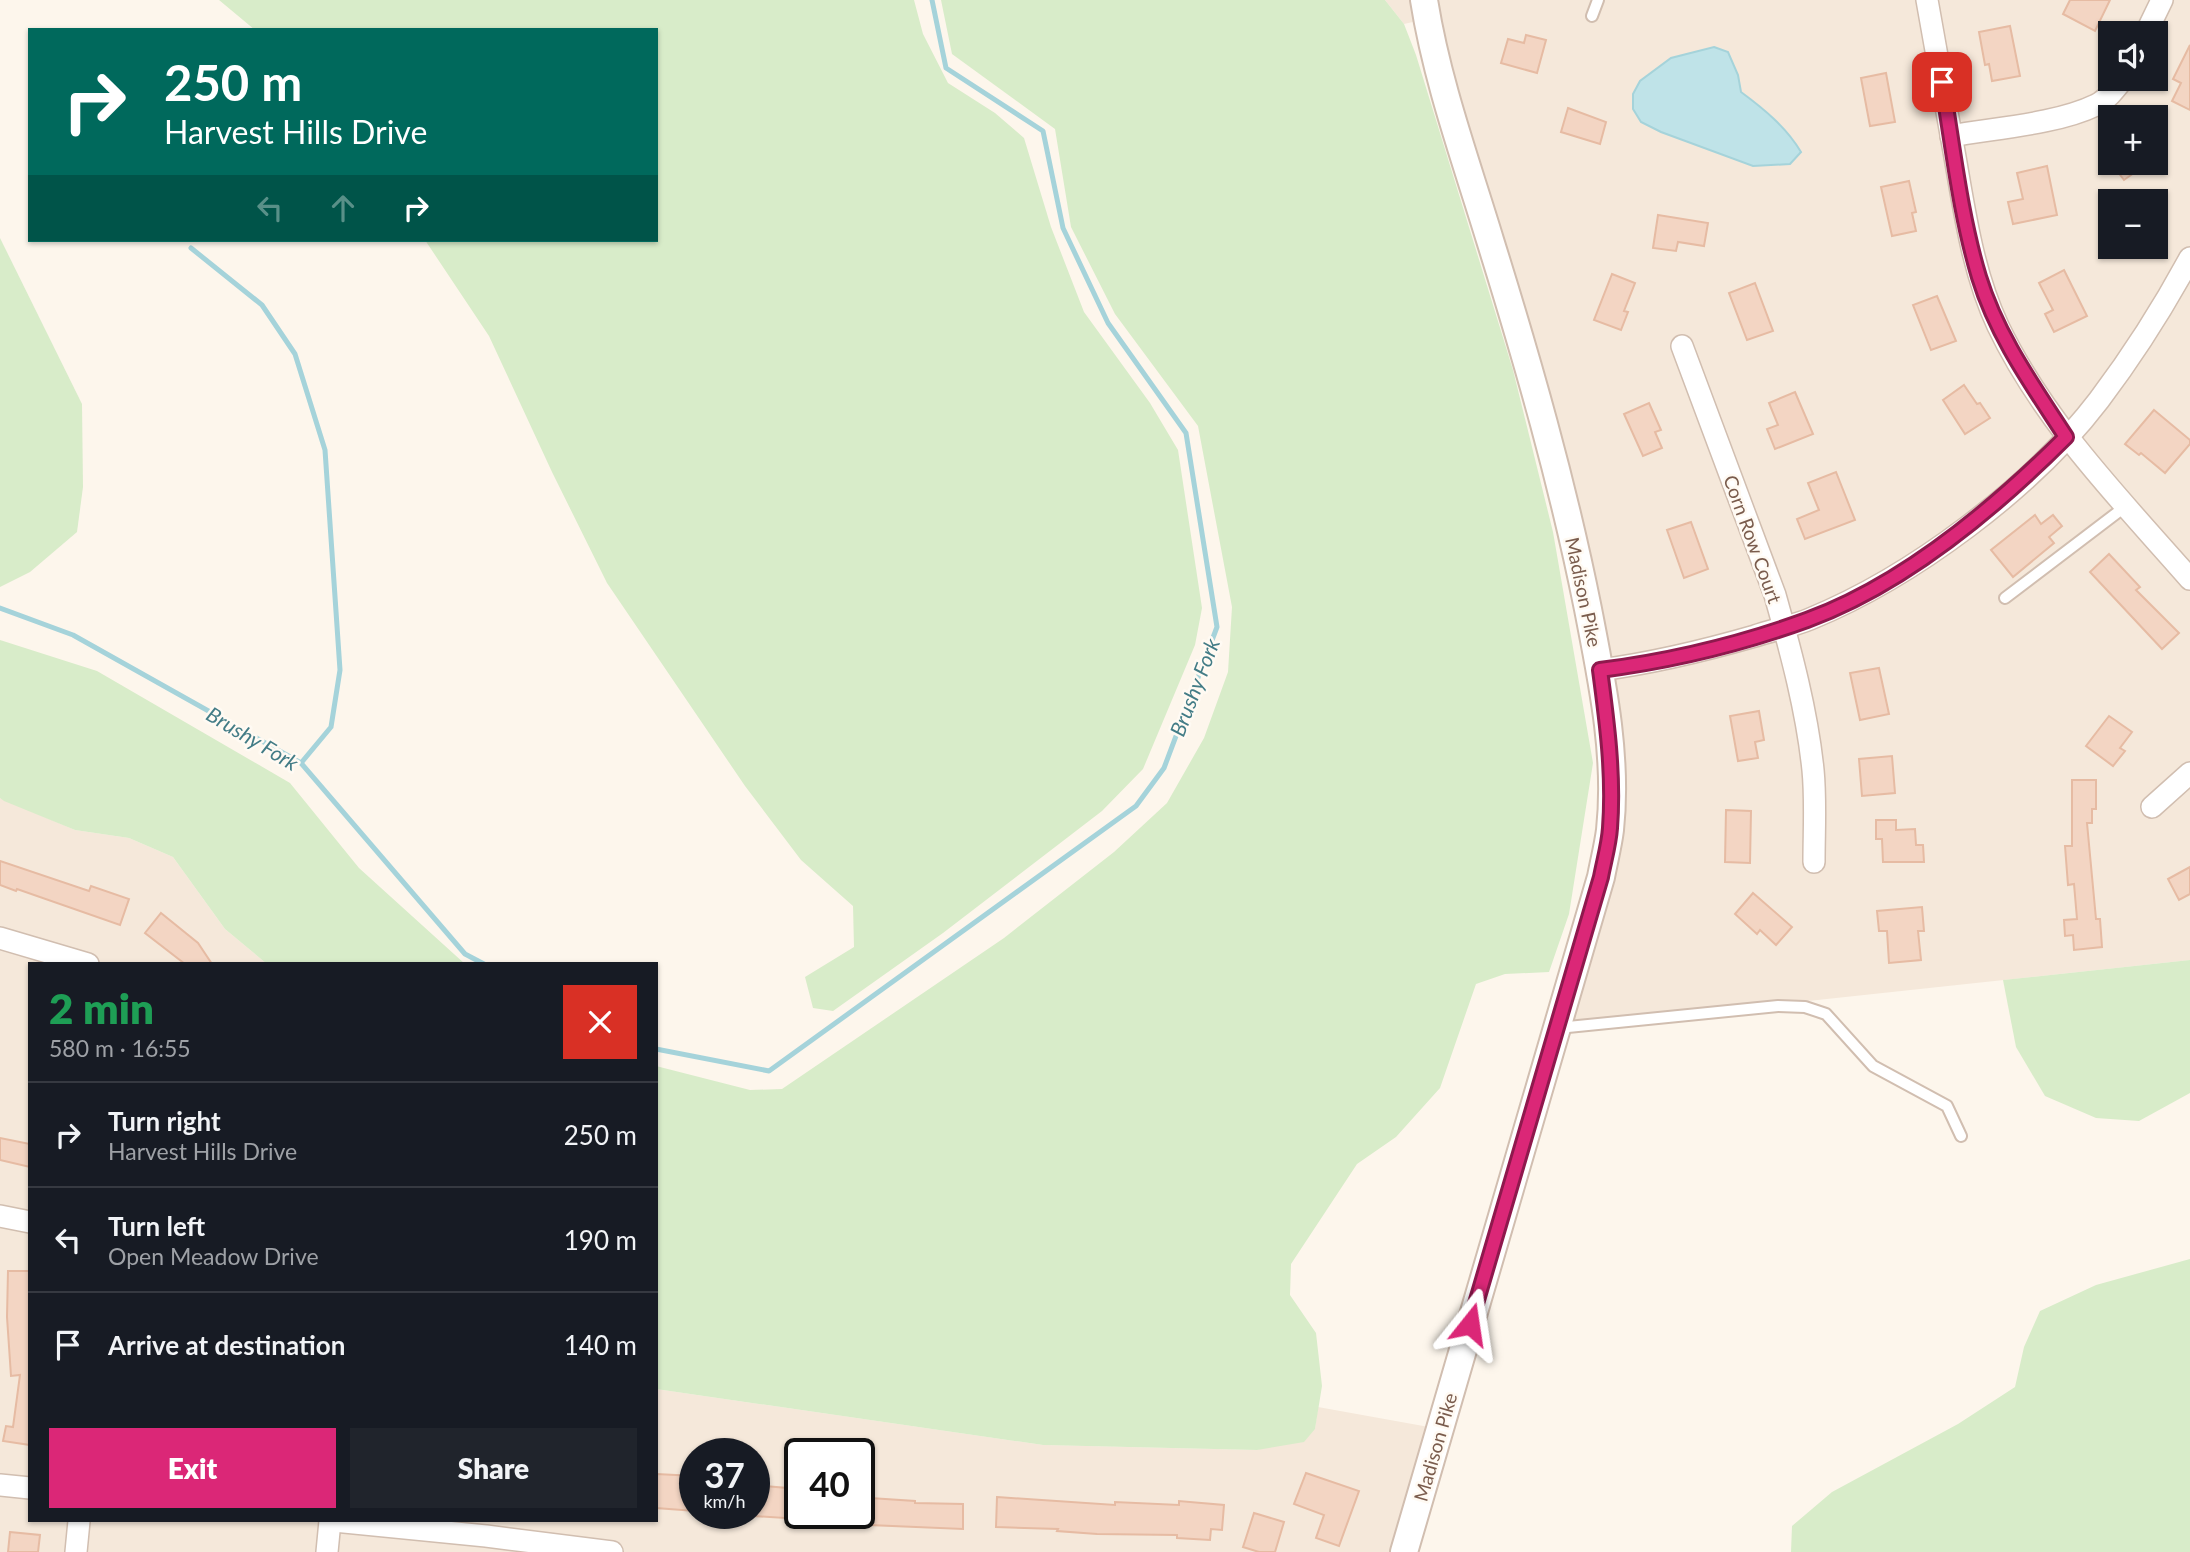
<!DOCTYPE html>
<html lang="en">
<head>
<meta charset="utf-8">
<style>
	:root { --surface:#171b24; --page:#20242c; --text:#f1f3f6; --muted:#9ea1a6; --line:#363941; --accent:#db2777 }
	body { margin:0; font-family:Lato,sans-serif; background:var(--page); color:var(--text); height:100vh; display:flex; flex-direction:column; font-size:26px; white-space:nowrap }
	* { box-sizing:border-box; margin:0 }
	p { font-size:23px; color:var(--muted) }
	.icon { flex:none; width:38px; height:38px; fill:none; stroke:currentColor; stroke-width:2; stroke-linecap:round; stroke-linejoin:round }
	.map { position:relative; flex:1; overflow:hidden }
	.details { position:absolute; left:28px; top:962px; width:630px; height:560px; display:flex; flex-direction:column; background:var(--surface); border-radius:0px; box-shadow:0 2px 5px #0004 }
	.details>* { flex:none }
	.guide { position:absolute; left:28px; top:28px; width:630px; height:214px; border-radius:0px; box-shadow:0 2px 5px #0004; background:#00695c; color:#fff; overflow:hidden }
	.buttons { position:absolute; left:2098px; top:21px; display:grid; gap:14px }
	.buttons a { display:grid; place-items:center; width:70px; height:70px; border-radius:0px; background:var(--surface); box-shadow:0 2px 5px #0004; font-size:35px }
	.speed { position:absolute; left:679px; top:1438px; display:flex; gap:14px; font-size:35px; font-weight:700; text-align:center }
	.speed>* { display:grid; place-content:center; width:91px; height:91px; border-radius:50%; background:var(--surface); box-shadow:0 2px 5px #0004; line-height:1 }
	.speed small { font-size:18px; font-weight:400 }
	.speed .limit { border:4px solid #111; border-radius:10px; background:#fff; color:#111 }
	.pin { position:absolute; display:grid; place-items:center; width:60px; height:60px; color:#fff; margin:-30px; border-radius:14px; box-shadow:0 4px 10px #0006 }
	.me { position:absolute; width:77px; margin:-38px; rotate:15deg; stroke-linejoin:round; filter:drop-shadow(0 0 5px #0008) }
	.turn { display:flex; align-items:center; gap:24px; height:147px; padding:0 21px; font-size:32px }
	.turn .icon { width:91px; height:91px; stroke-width:2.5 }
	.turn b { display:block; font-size:49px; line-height:60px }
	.lanes { display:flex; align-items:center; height:66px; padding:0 21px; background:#0003; justify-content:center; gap:35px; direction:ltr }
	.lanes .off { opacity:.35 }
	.round { display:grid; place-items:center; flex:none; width:74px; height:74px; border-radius:0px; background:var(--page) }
	.summary { display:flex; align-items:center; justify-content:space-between; height:119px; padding:0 21px }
	h1 { font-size:42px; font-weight:800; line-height:52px; color:#1e9e55 }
	.button { display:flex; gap:14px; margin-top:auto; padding:14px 21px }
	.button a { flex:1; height:80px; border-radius:0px; background:var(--accent); color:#fff; font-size:28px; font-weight:800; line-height:80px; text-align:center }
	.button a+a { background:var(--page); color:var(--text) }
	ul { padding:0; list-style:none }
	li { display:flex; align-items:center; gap:21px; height:105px; padding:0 21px; border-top:2px solid var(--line) }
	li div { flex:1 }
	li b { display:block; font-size:26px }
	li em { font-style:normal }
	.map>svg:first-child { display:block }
	.residential { fill:#f5e8da; fill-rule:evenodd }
	.green { fill:#d8ecc9 }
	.water { fill:#bfe3e8; stroke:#a5d3da; stroke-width:2 }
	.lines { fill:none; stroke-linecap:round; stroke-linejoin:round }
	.stream { stroke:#a5d3da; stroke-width:5 }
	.building { fill:#f3d5c3; stroke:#e6bba3; stroke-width:2 }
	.service-casing { stroke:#d1beb0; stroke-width:14 }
	.minor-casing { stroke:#d1beb0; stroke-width:24 }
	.tertiary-casing { stroke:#d1beb0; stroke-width:30 }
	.service { stroke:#fff; stroke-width:10 }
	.minor { stroke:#fff; stroke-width:21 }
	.tertiary { stroke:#fff; stroke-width:26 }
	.route-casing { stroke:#8e194d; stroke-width:18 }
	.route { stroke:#db2777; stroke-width:12 }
	.labels { text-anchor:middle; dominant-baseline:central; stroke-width:5; stroke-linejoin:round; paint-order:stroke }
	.street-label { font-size:19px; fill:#7a5c4d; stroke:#fffaf3 }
	.water-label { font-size:21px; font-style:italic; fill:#437c86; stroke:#fffaf3 }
</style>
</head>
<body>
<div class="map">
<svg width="2190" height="1552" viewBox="0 0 2190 1552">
	<rect width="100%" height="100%" fill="#fdf6ec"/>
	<g class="residential">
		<path d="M1385 0H2190V960L1558 1028 1601 877 1600 670 1426 19 1404 24ZM2110 33H2156V79H2110ZM2110 117H2156V163H2110ZM2110 201H2156V247H2110Z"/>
		<path d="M0 798 75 830 129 838 173 857 225 929 267 964H30V1521H656V1389L1043 1445 1257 1450 1315 1429 1318 1407 1440 1429 1404 1552H0ZM695 1454H754V1514H695ZM800 1454H859V1514H800Z"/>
	</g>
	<g class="green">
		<polygon points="219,0 914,0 923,34 948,83 995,113 1024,138 1051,227 1084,312 1150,403 1178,450 1202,608 1195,645 1143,769 1102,811 943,933 833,1011 813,1008 805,977 854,947 853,906 801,860 745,786 607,583 552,472 489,336 425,240 656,240 656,30 255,30"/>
		<polygon points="941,0 1385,0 1404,24 1416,55 1513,370 1553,532 1593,763 1569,914 1549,972 1505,974 1476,984 1440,1088 1396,1137 1357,1164 1291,1264 1290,1295 1316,1333 1322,1386 1315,1429 1304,1442 1257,1450 1043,1445 656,1389 656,1066 750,1090 782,1089 1004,938 1114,852 1167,803 1204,738 1228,672 1232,607 1198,426 1115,314 1071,227 1055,129 952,54"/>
		<polygon points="0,238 82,404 83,487 77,532 30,572 0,587"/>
		<polygon points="0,640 97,671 290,783 359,868 465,964 267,964 225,929 173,857 129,838 75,830 4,801 0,798"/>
		<polygon points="2190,960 2190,1093 2139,1121 2096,1118 2045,1096 2016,1047 2003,980"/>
		<polygon points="2190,1259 2190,1552 1791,1552 1792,1526 1832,1492 1958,1424 2015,1387 2024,1347 2040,1311 2096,1285"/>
	</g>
	<path class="water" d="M1714 47 1728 52 1738 75 1741 92C1764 109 1786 127 1801 152L1790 164 1753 166 1661 132 1641 122 1633 109V94L1640 81 1671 58Z"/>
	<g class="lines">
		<g class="stream">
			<polyline points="191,248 262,305 295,354 325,450 340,670 331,727 301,763"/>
			<polyline points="0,608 73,635 301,763 465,954 484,964"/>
			<polyline points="656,1049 769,1071 1136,806 1164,768 1217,627 1186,433 1108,323 1063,228 1043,131 946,68 932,0"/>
		</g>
	</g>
	<g class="building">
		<polygon points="2070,0 2110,0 2095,31 2063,14"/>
		<polygon points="2010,26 2020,76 1992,81 1989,64 1985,65 1979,32"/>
		<polygon points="1526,35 1546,40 1537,73 1501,63 1508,39 1524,43"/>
		<polygon points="2190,45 2190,110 2172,101 2181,83 2173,79"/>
		<polygon points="1886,73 1895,122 1870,126 1861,78"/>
		<polygon points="1568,108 1606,122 1600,144 1561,132"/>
		<polygon points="2111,163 2148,163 2124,180"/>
		<polygon points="2047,166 2057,215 2013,224 2008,202 2023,199 2017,173"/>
		<polygon points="1909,181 1916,212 1912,213 1916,231 1892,236 1881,187"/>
		<polygon points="1658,215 1708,223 1704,246 1678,242 1676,251 1653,248"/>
		<polygon points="2064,270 2087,316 2054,332 2045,314 2053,310 2039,283"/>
		<polygon points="1612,274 1635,283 1624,311 1628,312 1621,330 1594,320"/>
		<polygon points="1755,283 1773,331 1747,340 1729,293"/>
		<polygon points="1937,296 1956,341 1931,350 1913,305"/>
		<polygon points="1964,385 1977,404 1980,403 1990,418 1965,434 1943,400"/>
		<polygon points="1795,392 1813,434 1775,449 1767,429 1778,425 1769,403"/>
		<polygon points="1649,403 1661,430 1655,432 1662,448 1643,456 1624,414"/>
		<polygon points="2154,410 2190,440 2190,444 2165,473 2141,453 2139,455 2125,444"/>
		<polygon points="1836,472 1855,520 1805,539 1797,519 1819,510 1808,483"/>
		<polygon points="2035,515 2041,524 2053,515 2062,526 2049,537 2054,543 2013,577 1991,550"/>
		<polygon points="1691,522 1708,569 1684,578 1667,530"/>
		<polygon points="2109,554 2140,587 2136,590 2179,633 2162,649 2090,572"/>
		<polygon points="1879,668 1889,714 1860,720 1850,673"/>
		<polygon points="1759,711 1764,740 1755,742 1758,758 1738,761 1730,716"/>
		<polygon points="2109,716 2132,732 2120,748 2125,751 2113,766 2086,746"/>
		<polygon points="1892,756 1895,793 1862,796 1859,759"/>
		<polygon points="2072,780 2096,780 2096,809 2092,809 2092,823 2087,823 2096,919 2100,919 2102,947 2074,950 2073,935 2065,936 2064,920 2077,919 2074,884 2068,885 2065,846 2072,846"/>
		<polygon points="1726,810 1751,811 1750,863 1725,862"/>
		<polygon points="1876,820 1896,820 1896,830 1915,829 1916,845 1923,845 1924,862 1883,862 1882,839 1876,839"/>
		<polygon points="0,861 89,891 91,886 129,899 120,925 17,889 16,891 0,885"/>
		<polygon points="2190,867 2190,894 2179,900 2168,879"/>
		<polygon points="1753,893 1792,927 1776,945 1760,930 1757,934 1735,914"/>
		<polygon points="1922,907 1924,931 1918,931 1921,960 1889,963 1887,931 1879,931 1877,911"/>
		<polygon points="161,913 198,943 212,964 185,964 145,933"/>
		<polygon points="0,1138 30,1144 30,1167 0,1160"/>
		<polygon points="8,1271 30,1271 30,1445 3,1441 6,1426 13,1427 20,1375 11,1376 7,1317"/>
		<polygon points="1306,1473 1359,1491 1339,1546 1316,1538 1324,1515 1294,1504"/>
		<polygon points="656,1474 695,1476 695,1511 656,1508"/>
		<polygon points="754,1485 787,1488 785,1518 754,1516"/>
		<polygon points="997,1497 1115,1505 1115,1502 1179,1505 1179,1501 1224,1505 1222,1530 1211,1529 1210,1540 1177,1538 1177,1535 1097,1534 1057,1531 1058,1529 996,1527"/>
		<polygon points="870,1498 915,1501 915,1503 963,1504 963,1529 869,1525"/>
		<polygon points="1254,1513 1284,1522 1275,1552 1259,1552 1243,1547"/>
		<polygon points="10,1532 40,1535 38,1552 8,1552"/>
	</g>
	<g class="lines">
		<defs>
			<g id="service">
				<polyline points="1592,16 1598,0"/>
				<polyline points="2005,598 2126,506"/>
				<polyline points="1558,1028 1778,1006 1805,1007 1826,1014 1873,1066 1947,1106 1961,1136"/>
			</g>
			<g id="minor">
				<path d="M1927 0C1936 52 1946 104 1955 157 1965 214 1973 273 1998 326 2044 422 2120 499 2190 579"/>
				<polyline points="2146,33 2162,0"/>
				<path d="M1951 136C1995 128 2057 124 2096 105 2107 100 2116 88 2123 79"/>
				<path d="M1682 346 1775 595C1791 652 1807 711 1813 770 1816 800 1814 831 1814 862"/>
				<path d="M1600 670C1653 663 1703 651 1755 636 1773 630 1793 626 1810 619 1912 577 2032 488 2099 400 2133 355 2163 308 2190 258"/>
				<polyline points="2152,807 2190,773"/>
				<polyline points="0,938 88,964"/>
				<polyline points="0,1216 30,1222"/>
				<polyline points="0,1485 30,1488"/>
				<polyline points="334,1521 486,1536 612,1552"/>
				<polyline points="76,1552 79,1521"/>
				<polyline points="327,1552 330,1521"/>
			</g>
			<path id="tertiary" d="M1404 1552 1601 877C1604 861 1608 846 1610 830 1618 756 1602 681 1588 609 1563 484 1528 362 1490 240 1466 161 1437 82 1424 0"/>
		</defs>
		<use href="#service" class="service-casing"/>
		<use href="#minor" class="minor-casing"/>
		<use href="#tertiary" class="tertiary-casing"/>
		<use href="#service" class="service"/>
		<use href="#minor" class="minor"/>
		<use href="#tertiary" class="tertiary"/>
	</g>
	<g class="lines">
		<defs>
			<path id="route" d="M1470 1324 1601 877C1604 861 1609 844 1610 828 1614 775 1607 722 1600 670 1670 661 1741 644 1807 620 1903 585 1995 508 2066 437 2033 386 1997 336 1979 277 1960 214 1953 146 1942 82"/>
		</defs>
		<use href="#route" class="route-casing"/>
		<use href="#route" class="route"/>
	</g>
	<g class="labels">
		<g class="street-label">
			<text transform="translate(1753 539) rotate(70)">Corn Row Court</text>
			<text transform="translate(1584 592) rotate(78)">Madison Pike</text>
			<text transform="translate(1435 1447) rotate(-74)">Madison Pike</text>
		</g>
		<g class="water-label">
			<text transform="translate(1194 687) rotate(-69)">Brushy Fork</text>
			<text transform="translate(253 738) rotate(31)">Brushy Fork</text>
		</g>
	</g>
</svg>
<div class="buttons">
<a><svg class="icon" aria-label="sound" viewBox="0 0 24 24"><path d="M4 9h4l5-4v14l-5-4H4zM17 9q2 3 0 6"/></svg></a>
<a>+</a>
<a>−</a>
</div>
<div class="speed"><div>37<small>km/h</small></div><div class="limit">40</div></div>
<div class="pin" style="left:1942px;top:82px;background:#d93025"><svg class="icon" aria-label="arrive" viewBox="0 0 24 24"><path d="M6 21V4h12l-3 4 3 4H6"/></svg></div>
<svg class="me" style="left:1470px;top:1324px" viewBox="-20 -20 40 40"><path d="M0-17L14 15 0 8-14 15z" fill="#db2777" stroke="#fff" stroke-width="4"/></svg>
<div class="guide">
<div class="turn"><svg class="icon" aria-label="right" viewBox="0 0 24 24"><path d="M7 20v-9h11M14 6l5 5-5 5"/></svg><div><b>250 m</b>Harvest Hills Drive</div></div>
<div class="lanes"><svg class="icon off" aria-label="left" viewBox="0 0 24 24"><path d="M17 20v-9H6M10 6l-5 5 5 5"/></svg><svg class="icon off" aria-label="ahead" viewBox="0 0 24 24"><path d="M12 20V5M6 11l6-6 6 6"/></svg><svg class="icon" aria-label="right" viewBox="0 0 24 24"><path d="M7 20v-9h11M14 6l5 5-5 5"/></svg></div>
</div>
<section class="details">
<div class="summary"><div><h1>2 min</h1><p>580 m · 16:55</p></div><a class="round" style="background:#d93025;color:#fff"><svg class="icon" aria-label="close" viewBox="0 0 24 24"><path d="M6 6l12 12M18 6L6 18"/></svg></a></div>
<ul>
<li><svg class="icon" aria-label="right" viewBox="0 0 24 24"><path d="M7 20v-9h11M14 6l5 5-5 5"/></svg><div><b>Turn right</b><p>Harvest Hills Drive</p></div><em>250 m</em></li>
<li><svg class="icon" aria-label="left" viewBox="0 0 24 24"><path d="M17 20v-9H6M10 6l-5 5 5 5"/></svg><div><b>Turn left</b><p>Open Meadow Drive</p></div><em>190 m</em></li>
<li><svg class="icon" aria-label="arrive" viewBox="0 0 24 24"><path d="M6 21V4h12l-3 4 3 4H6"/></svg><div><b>Arrive at destination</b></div><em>140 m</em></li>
</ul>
<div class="button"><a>Exit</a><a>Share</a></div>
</section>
</div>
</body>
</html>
